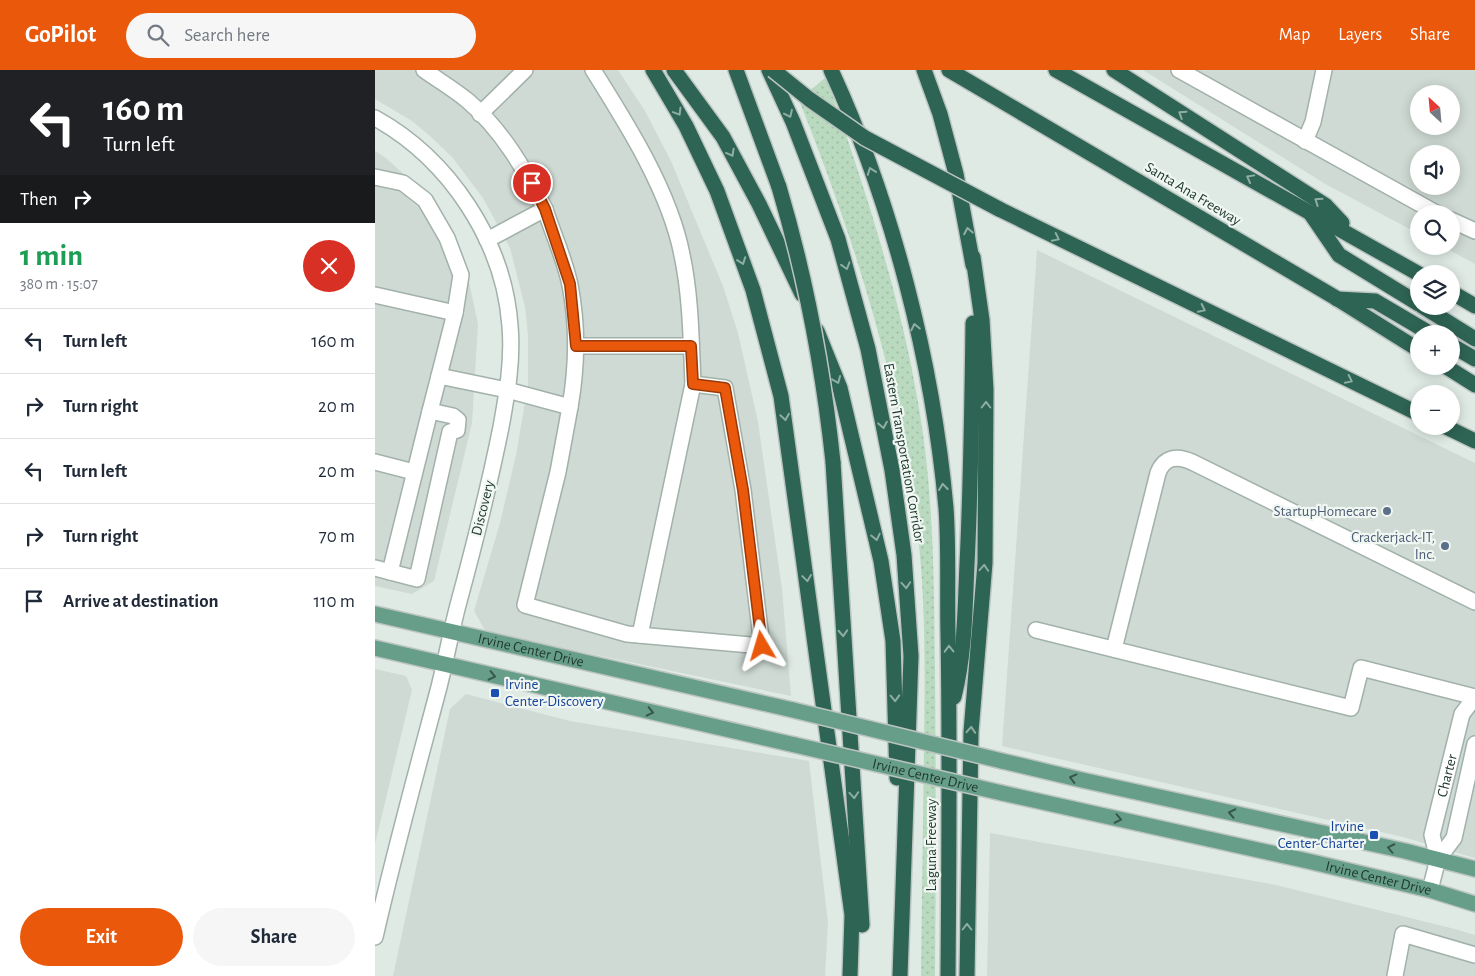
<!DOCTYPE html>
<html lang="en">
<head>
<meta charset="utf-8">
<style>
	:root { --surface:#fff; --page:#f6f6f7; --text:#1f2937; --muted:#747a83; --line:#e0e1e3; --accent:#ea580c }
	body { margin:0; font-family:"Alegreya Sans",sans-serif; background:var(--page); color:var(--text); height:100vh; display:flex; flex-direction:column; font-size:19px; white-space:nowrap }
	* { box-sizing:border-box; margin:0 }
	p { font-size:16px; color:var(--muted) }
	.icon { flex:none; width:28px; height:28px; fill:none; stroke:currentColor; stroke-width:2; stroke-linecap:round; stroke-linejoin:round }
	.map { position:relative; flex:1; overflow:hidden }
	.side { display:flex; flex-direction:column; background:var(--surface); width:375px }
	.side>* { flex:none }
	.hud { background:#202124; color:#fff; overflow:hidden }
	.needle { width:32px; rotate:334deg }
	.buttons { position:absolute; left:1035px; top:15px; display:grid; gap:10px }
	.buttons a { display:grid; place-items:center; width:50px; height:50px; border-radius:50%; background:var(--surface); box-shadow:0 2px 12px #0003; font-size:25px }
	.pin { position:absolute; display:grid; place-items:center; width:42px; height:42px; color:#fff; margin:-21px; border:2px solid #fff; border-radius:50%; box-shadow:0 1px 5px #0007 }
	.me { position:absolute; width:55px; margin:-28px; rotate:353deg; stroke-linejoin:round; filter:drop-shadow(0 0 4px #0008) }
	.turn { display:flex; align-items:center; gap:18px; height:105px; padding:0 20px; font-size:22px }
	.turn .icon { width:65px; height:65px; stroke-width:2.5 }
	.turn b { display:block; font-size:35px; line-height:42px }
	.then { display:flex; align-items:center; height:48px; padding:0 20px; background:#0003; gap:10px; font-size:19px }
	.round { display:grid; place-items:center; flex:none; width:52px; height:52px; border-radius:26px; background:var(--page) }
	.head { display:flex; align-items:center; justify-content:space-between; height:85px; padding:0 20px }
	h1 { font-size:30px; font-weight:700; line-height:38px; color:#1e9e55 }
	.action { display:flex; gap:10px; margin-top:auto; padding:10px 20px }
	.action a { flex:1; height:58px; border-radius:30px; background:var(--accent); color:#fff; font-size:20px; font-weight:700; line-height:58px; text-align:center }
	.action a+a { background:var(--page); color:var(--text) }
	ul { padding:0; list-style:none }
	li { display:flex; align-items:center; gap:15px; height:65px; padding:0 20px; border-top:1px solid var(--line) }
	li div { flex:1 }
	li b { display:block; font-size:19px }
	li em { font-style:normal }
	header { display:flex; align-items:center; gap:30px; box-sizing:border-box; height:70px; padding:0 25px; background:var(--accent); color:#fff }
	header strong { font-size:24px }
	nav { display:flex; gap:28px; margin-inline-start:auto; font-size:18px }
	.search { width:350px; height:45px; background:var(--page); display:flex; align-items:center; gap:12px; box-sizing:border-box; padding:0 18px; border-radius:28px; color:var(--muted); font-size:19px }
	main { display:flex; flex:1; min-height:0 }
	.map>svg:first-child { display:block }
	.built { fill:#cedad3; fill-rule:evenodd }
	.grass { fill:url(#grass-dots) }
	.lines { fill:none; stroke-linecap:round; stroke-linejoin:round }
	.minor-casing { stroke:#a2b1aa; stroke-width:18 }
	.major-casing { stroke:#bcc4c1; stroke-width:18 }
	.highway-casing { stroke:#bcc4c1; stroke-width:18 }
	.minor { stroke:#fff; stroke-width:15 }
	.major { stroke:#669e8a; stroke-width:15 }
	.highway { stroke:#2e6454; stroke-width:15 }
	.major-bridge-casing { stroke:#bcc4c1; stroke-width:18; stroke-linecap:butt }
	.highway-bridge-casing { stroke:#bcc4c1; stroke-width:18; stroke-linecap:butt }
	.major-bridge { stroke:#669e8a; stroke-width:15 }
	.highway-bridge { stroke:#2e6454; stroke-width:15 }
	.oneway { stroke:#8faea3 }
	.oneway2 { stroke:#36574b }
	.route-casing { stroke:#983908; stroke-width:12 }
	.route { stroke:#ea580c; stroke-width:9 }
	.service-dot { fill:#5c6f8a; stroke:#f0f7f2; stroke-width:2 }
	.transit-dot { fill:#1a4fb4; stroke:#f0f7f2; stroke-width:2 }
	.labels { text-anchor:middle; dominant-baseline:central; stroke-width:4.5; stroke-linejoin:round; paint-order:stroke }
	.street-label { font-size:15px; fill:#213930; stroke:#f0f7f2 }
	.service-label { font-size:15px; fill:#4e5e75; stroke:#f0f7f2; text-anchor:end }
	.transit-label { font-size:15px; fill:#164399; stroke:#f0f7f2; text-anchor:start }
</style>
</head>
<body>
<header>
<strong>GoPilot</strong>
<div class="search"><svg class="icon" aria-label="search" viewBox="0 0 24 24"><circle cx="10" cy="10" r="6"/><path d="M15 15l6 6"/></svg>Search here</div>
<nav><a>Map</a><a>Layers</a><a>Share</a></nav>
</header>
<main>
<section class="side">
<div class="hud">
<div class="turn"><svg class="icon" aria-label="left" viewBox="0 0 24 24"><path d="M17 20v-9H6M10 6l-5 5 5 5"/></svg><div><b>160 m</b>Turn left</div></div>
<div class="then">Then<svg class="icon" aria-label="right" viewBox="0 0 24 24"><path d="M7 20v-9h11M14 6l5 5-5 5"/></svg></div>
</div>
<div class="head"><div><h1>1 min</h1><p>380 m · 15:07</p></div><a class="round" style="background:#d93025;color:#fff"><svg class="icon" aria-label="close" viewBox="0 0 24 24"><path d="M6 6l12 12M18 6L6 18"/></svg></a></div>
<ul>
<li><svg class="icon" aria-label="left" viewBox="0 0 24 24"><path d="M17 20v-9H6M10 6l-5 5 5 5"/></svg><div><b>Turn left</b></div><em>160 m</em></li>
<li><svg class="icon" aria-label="right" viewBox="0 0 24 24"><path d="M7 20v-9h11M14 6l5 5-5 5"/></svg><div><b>Turn right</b></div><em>20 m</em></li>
<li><svg class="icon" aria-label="left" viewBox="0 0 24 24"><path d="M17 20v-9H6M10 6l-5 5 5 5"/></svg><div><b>Turn left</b></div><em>20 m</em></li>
<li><svg class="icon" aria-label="right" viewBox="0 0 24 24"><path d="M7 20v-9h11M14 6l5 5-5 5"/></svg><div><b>Turn right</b></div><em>70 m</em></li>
<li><svg class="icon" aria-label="arrive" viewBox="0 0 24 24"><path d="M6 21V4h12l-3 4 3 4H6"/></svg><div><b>Arrive at destination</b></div><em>110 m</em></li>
</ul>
<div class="action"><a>Exit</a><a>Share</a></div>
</section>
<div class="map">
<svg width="1100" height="906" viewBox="0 0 1100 906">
	<defs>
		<pattern id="grass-dots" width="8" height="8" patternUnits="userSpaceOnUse" patternTransform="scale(1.25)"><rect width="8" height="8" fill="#b9dabf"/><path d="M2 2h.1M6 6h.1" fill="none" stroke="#9fbca4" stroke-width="1.8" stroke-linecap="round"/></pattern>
	</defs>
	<rect width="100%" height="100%" fill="#dfeae4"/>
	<g class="built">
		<polygon points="0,0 243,0 270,41 296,91 348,216 363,263 383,352 407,519 416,626 111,562 99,541 125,453 141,385 153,315 153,265 150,237 135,178 108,128 77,87 55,66 37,51 0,29"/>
		<path d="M768 0H1100V194L1067 176H1076V144H1044V164L952 115ZM1044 24H1076V56H1044ZM1044 84H1076V116H1044Z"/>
		<polygon points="0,81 11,88 61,134 78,162 89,189 103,254 97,353 59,511 37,524 0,516"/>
		<polygon points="662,180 1100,393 1100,788 1028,767 627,676"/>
		<polygon points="0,599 31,606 37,620 0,774"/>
		<polygon points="91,624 195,651 434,691 453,853 450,906 18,906 75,639"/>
		<polygon points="615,763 901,815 1080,859 1100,865 1100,906 612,906"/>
	</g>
	<path class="grass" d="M451 7C489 115 525 224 544 338 559 425 559 515 560 603 561 704 561 805 560 906H546C547 830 548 753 549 677 550 604 551 530 542 457 524 309 479 168 424 30Z"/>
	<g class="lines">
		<defs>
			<g id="minor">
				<path d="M49 0C63 10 80 20 93 31 127 60 150 100 170 139"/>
				<polyline points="804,0 1063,144"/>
				<polyline points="105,44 150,0"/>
				<path d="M0 48C74 89 129 171 135 256 138 290 132 324 126 357 114 417 99 476 83 535 76 562 71 589 64 617 42 700 19 783 0 867"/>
				<polyline points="930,71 938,52 949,0"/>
				<path d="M0 107 28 113 50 130 72 168 86 205 80 243 64 306 132 320 195 337C202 297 203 256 195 215 190 190 178 164 170 139L112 170"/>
				<polyline points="1076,150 1100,161"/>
				<polyline points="0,225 80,243"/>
				<polyline points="201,276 316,276"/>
				<path d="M195 337 183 402 150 535 252 564 387 576 368 420 350 318 318 314C316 271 316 227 307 185 295 122 252 54 218 0"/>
				<polyline points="0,392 39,402"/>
				<polyline points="0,498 42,509 75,362 82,360 83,350 78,346 55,341 64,306"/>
				<polyline points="15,502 55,341"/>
				<polyline points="661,560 976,638 986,598 1100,627"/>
				<polyline points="265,565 318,314"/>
				<path d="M739 579 783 403C789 387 802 385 817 392L1100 532"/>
				<path id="s1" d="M1063 789 1057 765 1087 644 1100 627"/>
				<polyline points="1055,820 1063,789 1079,768 1100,674"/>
				<polyline points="1020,906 1028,864 1100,885"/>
			</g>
			<g id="major">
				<path id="s2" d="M0 544 418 640"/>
				<polyline points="0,578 420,675"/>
				<polyline points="627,691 707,710 1030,781 1100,799"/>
				<path id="s3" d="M627 723 937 792 1055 820 1100 834"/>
			</g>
			<g id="highway">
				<polyline points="278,0 311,56 342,121 378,220 406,326 477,845 475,906"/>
				<polyline points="299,0 348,67 384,134 427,224"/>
				<polyline points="361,0 404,117"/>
				<polyline points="394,0 418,52 463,169 493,279 517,400 529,485 536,586 525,906"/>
				<path d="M456 0C517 132 558 293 571 438 574 479 572 521 573 563 575 677 574 792 573 906"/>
				<polyline points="549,0 565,44 581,104 598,195"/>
				<polyline points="574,0 961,228 1044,280"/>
				<polyline points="681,0 1044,204"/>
				<polyline points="739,0 950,135 967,153"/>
				<polyline points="624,139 1044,344"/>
				<polyline points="936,144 964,185 1044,234"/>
				<polyline points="1076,222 1100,236"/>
				<polyline points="962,229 1000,231 1056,264"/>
				<polyline points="1047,236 1100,269"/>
				<polyline points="442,261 465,318 506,491 518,571 522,708"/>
				<polyline points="1076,275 1100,289"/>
				<polyline points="1070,296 1100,315"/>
				<polyline points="1069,356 1100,371"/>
				<polyline points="458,392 487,855"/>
				<path d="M579 627C590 584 590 538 592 494 596 414 597 334 598 253"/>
				<polyline points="592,906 596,662 610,493 611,320 607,250 598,187"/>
			</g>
		</defs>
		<use href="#minor" class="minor-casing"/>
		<use href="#major" class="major-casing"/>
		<use href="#highway" class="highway-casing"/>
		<use href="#minor" class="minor"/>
		<use href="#major" class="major"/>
		<use href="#highway" class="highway"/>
		<defs>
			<g id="major-bridge">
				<polyline points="418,640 627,691"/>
				<path id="s4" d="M420 675 627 723"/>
			</g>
			<g id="highway-bridge">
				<polyline points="398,0 434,29 490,68 624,139"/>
				<path d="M404 117C431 208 448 298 458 392"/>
			</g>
		</defs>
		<use href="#major-bridge" class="major-bridge-casing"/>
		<use href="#highway-bridge" class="highway-bridge-casing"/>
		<use href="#major-bridge" class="major-bridge"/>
		<use href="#highway-bridge" class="highway-bridge"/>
	</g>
	<defs><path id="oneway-chevron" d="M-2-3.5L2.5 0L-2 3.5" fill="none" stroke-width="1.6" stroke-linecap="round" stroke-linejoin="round" transform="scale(1.25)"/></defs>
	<g class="oneway">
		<use href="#oneway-chevron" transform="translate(303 42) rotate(59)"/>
		<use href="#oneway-chevron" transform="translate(414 44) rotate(65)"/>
		<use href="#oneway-chevron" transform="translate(807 44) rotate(-147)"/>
		<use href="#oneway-chevron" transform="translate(356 83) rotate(61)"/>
		<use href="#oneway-chevron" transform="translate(496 101) rotate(-110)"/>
		<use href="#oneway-chevron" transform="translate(875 108) rotate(-151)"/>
		<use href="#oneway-chevron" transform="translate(943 131) rotate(-146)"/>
		<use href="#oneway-chevron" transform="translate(593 161) rotate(-101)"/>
		<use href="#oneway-chevron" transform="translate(681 168) rotate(26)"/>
		<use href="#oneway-chevron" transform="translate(367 191) rotate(70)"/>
		<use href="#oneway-chevron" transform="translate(471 196) rotate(73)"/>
		<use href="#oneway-chevron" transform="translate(827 239) rotate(26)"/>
		<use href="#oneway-chevron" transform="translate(540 257) rotate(-102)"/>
		<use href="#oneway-chevron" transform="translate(462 310) rotate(68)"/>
		<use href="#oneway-chevron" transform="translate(974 310) rotate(26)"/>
		<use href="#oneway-chevron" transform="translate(611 335) rotate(-90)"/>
		<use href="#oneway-chevron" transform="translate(410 347) rotate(81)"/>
		<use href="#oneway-chevron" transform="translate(508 355) rotate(79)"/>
		<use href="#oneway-chevron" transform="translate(568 417) rotate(-97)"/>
		<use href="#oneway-chevron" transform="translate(501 467) rotate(78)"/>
		<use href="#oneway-chevron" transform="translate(609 498) rotate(-86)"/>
		<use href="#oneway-chevron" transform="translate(432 508) rotate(82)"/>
		<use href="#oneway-chevron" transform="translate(531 515) rotate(86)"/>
		<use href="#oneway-chevron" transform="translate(468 563) rotate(87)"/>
		<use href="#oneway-chevron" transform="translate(574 579) rotate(-91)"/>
		<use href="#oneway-chevron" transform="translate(520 628) rotate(88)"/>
		<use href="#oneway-chevron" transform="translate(596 660) rotate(-86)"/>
		<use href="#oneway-chevron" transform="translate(479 725) rotate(86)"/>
		<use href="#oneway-chevron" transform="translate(592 857) rotate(-90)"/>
	</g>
	<g class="oneway2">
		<use href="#oneway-chevron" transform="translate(117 606) rotate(13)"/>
		<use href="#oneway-chevron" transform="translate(275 642) rotate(13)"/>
		<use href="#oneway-chevron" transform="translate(698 708) rotate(-166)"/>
		<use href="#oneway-chevron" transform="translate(857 743) rotate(-168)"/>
		<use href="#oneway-chevron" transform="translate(743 749) rotate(12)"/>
		<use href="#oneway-chevron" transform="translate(1016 778) rotate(-168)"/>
	</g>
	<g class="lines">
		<defs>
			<polyline id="route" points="157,113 170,139 195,214 201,276 316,276 318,314 350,318 368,420 387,576"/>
		</defs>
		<use href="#route" class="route-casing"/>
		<use href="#route" class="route"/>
	</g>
	<g class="service-dot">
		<circle cx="1012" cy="441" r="5"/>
		<circle cx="1070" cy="476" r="5"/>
	</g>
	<g class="transit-dot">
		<rect x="115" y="618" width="10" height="10" rx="2.5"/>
		<rect x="994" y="760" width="10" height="10" rx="2.5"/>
	</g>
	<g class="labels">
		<g class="street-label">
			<text transform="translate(818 124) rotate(31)">Santa Ana Freeway</text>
			<text transform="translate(529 383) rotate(80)">Eastern Transportation Corridor</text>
			<text transform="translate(108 438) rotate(-76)">Discovery</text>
			<text stroke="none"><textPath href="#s2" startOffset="160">Irvine Center Drive</textPath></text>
			<text stroke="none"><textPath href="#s4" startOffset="134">Irvine Center Drive</textPath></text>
			<text stroke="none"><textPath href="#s1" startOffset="86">Charter</textPath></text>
			<text transform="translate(556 775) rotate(-90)">Laguna Freeway</text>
			<text stroke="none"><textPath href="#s3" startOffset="386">Irvine Center Drive</textPath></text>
		</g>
		<g class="service-label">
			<text x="1002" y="441">StartupHomecare</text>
			<text x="1060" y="467">Crackerjack-IT,<tspan x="1060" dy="17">Inc.</tspan></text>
		</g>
		<g class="transit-label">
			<text x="130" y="614">Irvine<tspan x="130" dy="17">Center-Discovery</tspan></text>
			<text x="989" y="756" text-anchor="end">Irvine<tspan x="989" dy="17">Center-Charter</tspan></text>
		</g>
	</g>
</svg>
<div class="buttons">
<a><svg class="needle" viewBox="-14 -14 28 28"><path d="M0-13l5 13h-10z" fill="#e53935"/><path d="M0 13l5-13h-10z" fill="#747a83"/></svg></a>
<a><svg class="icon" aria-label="sound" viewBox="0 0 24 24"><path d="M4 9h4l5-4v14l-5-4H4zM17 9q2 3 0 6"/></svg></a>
<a><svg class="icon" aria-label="search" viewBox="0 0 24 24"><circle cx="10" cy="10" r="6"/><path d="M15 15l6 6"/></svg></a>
<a><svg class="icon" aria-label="layers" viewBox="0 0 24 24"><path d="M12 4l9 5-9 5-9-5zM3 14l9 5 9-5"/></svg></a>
<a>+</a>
<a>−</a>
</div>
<div class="pin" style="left:157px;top:113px;background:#d93025"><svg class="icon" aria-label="arrive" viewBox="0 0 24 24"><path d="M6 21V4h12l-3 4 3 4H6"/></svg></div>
<svg class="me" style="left:387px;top:576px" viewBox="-20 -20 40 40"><path d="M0-17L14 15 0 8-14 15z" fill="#ea580c" stroke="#fff" stroke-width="4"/></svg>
</div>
</main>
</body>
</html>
